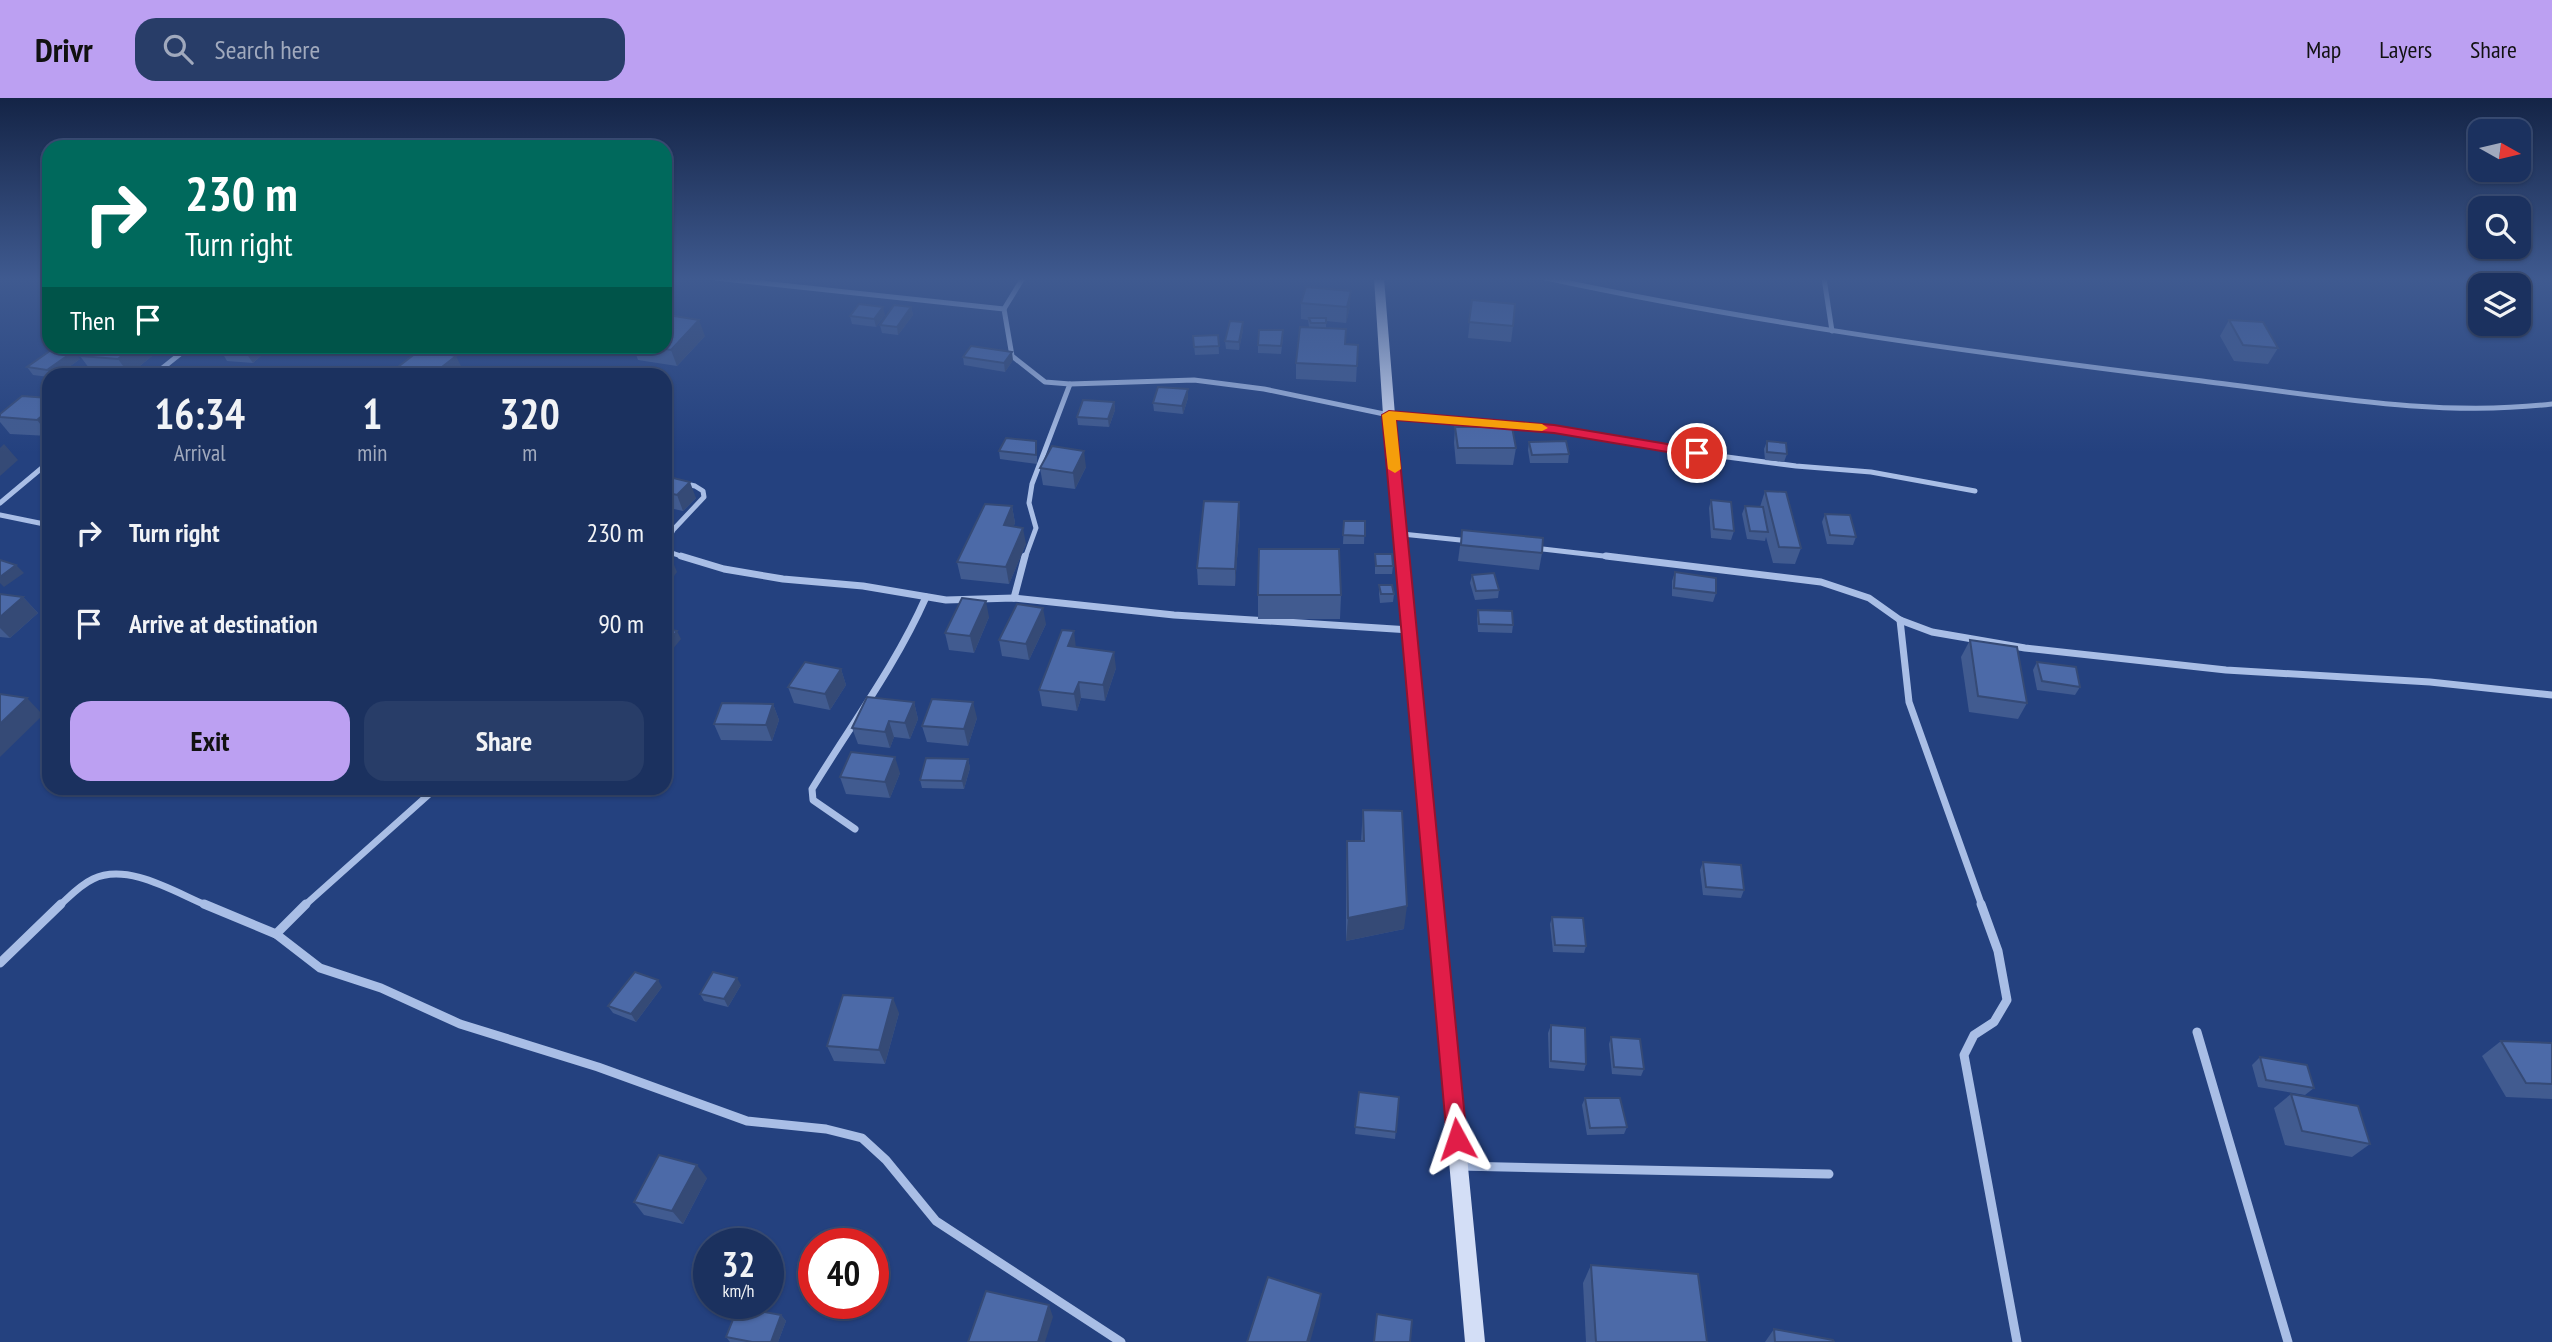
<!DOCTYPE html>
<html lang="en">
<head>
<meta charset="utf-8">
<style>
	:root { --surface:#1b315f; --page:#283d68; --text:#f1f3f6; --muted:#a0a9bd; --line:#394c74; --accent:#bca0f2 }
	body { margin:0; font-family:"PT Sans Narrow",sans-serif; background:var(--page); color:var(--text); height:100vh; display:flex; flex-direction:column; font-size:26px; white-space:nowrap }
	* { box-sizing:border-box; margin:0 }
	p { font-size:23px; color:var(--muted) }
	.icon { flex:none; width:38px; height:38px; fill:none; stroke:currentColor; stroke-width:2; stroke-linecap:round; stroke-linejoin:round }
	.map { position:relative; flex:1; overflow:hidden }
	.panel { position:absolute; left:42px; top:270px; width:630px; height:427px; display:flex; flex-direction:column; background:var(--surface); border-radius:21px; box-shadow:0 2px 5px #0004,0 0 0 2px var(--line) }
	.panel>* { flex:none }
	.banner { position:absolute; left:42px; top:42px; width:630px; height:214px; border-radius:21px; box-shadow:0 2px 5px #0004,0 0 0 2px var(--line); background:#00695c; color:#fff; overflow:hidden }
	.needle { width:46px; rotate:98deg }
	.controls { position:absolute; left:2468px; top:21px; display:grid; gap:14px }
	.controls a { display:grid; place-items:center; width:63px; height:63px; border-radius:14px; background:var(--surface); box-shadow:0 2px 5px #0004,0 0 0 2px var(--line); font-size:35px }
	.speed { position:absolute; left:693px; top:1130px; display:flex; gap:14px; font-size:35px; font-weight:700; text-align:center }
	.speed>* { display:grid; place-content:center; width:91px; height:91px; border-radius:50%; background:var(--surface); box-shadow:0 2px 5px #0004,0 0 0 2px var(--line); line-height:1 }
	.speed small { font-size:18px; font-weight:400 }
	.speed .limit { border:10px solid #d22; background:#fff; color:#111 }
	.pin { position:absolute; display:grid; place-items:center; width:60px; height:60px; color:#fff; margin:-30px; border:4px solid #fff; border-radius:50%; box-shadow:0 2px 7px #0007 }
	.me { position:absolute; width:77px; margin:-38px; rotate:355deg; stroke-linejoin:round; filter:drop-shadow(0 0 5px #0008) }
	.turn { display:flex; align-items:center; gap:24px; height:147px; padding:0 28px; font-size:32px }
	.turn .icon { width:91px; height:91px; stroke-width:2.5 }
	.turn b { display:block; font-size:49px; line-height:60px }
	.then { display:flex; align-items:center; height:66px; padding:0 28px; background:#0003; gap:14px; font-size:26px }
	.eta { display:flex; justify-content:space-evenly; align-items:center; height:119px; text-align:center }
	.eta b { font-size:42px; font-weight:600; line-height:49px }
	.button { display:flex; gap:14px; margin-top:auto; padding:14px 28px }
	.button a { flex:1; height:80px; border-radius:21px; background:var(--accent); color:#111; font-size:28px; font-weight:600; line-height:80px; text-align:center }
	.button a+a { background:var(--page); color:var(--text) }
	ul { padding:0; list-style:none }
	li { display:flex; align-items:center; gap:21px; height:91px; padding:0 28px }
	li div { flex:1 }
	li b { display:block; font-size:26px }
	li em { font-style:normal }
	header { display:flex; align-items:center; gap:42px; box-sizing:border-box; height:98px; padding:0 35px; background:var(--accent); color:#111 }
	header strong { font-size:33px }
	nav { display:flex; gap:38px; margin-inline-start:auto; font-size:24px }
	.search { width:490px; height:63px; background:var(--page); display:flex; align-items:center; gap:18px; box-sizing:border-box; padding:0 24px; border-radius:21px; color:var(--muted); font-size:26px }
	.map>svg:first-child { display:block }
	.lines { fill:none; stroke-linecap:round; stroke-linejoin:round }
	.street-far2 { stroke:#a9bee6; stroke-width:5 }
	.street-far1 { stroke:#a9bee6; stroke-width:7 }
	.street { stroke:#a9bee6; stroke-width:9 }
	.secondary { fill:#d3def6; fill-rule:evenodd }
	.wall { fill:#415b90 }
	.shaded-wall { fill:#354a76 }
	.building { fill:#4c6aa8; stroke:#354a76; stroke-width:2 }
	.route { fill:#e11d48; stroke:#92132f; stroke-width:2 }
	.slow { fill:#f59e0b }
</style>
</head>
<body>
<header>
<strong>Drivr</strong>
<div class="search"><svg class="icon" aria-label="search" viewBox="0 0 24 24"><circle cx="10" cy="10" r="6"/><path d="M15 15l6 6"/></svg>Search here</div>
<nav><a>Map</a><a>Layers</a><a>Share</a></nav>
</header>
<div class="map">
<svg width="2552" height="1244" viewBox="0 0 2552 1244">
	<rect width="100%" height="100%" fill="#24417f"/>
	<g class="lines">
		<g class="street-far2">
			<polyline points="716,180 1004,211 1012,258 1045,284 1070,286 1194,282 1264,291 1389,317 1554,331 1697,355 1796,368 1871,374 1975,393"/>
			<path d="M1546 180C1760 226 1977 255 2194 282 2312 296 2434 320 2552 306"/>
			<polyline points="1824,180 1832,233"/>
			<polyline points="1004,211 1023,180"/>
			<polyline points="155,276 190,248"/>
			<polyline points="665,381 695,388 703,393 704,399 673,432 665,447"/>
			<polyline points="0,405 49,364"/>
			<polyline points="0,417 49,427"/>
			<polyline points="1402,436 1470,443"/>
			<polyline points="665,448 669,454 687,460"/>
			<polyline points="1534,450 1621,460"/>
			<polyline points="1025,460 1036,430 1029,405 1032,386 1070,286"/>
		</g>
		<g class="street-far1">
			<polyline points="681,458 724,471 783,481 863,488 946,502 1014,500 1174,517 1410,532"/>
			<polyline points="1606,458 1821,484 1869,500 1900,522 1932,534 2025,550 2226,572 2430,584 2552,597"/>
			<polyline points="1014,500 1025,458"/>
			<polyline points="1900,522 1909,604 1982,808"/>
			<path d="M855 731 813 702 812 691C851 627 896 567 926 499"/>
			<path d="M59 808C70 798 80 787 93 781 128 764 176 795 208 808"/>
			<polyline points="304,808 436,690"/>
		</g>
		<g class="street">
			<polyline points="204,806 276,836"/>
			<polyline points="306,806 276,836 320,870 381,890 460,926 598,969 747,1023 826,1031 862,1040 886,1062 936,1123 1121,1244"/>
			<polyline points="1981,806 1998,853 2007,902 1994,924 1974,937 1964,957 2017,1244"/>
			<polyline points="0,865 61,806"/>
			<polyline points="2197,934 2288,1244"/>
			<polyline points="1459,1068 1829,1076"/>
		</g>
		<polygon class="secondary" points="1374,180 1384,180 1395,317 1485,1244 1465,1244 1383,317"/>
	</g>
	<g class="wall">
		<polygon points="1472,202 1513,228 1511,244 1468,240"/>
		<polygon points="1301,205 1350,209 1346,225 1326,223 1326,230 1345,246 1358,247 1356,284 1296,281 1296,265 1309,229 1308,222 1301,221"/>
		<polygon points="911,209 913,217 898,237 882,235 880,227"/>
		<polygon points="885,217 876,229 852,226 850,218"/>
		<polygon points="2229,222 2278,250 2268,266 2234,263 2220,238"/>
		<polygon points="1243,232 1239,252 1226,251 1225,243"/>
		<polygon points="1218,237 1219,256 1195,257 1193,238"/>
		<polygon points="705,238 677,268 638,262 633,248 665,248"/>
		<polygon points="1283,240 1281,256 1258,255 1258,247"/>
		<polygon points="92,248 145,248 152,258 130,276 92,274 80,258"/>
		<polygon points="218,248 272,248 253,265 227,263"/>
		<polygon points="963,259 1013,262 1005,274 964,267"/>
		<polygon points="80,261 59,276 49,276 49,279 33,277 27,269"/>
		<polygon points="1188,291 1188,300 1183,316 1154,313 1153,305"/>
		<polygon points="49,300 49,338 10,336 0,324 0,316"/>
		<polygon points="1114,304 1115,312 1109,329 1078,327 1077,319"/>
		<polygon points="1455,329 1516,350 1513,367 1456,366 1454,345"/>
		<polygon points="1036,343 1037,352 1037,366 1000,361 999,353"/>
		<polygon points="1767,343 1787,356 1784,364 1765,362 1764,351"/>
		<polygon points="1529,344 1569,356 1568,365 1530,365 1528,352"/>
		<polygon points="1086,369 1075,391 1043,387 1040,370"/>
		<polygon points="665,378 696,400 683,413 665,409"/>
		<polygon points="1765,393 1801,450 1795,466 1773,465 1766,439 1765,443 1747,441 1742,416 1745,408 1760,409"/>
		<polygon points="1711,402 1734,433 1731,442 1711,440 1709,410"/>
		<polygon points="1012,408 1015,425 1013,429 1026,446 1009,486 961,481 957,464"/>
		<polygon points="1825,416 1856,439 1853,447 1827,446 1822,424"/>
		<polygon points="1240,421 1235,488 1198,487 1197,470"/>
		<polygon points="1344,423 1365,423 1364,446 1343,446"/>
		<polygon points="1462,432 1542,455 1539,472 1458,463"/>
		<polygon points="1375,456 1393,468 1392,476 1375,476"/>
		<polygon points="1675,474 1716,495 1713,504 1672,498 1672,483"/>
		<polygon points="1472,477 1499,492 1498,500 1475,502 1470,485"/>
		<polygon points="49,481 49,494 42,487"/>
		<polygon points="1379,487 1394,496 1393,504 1380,505 1379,496"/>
		<polygon points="0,496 23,499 38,515 10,540 0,539"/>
		<polygon points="1258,497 1341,497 1340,521 1258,521"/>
		<polygon points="1478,512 1513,527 1512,535 1478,534 1477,520"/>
		<polygon points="989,519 974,555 949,552 945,535"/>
		<polygon points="1046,526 1029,562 1002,558 999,542"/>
		<polygon points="1970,542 2027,605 2018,621 1969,614 1961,559"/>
		<polygon points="2037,564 2080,589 2075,597 2037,592 2033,572"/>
		<polygon points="1116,570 1105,603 1081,600 1077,613 1042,608 1039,592"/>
		<polygon points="841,571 846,587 830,612 794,605 788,589"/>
		<polygon points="914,604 918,621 910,641 894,639 890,650 858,646 852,630"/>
		<polygon points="773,606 779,622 772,643 721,642 714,626"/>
		<polygon points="977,620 968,648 927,644 922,628"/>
		<polygon points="968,661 970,670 964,691 922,690 920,682"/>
		<polygon points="900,675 890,700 846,696 840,679"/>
		<polygon points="1363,712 1404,831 1346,843 1346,766 1347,743 1361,743"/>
		<polygon points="1703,764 1744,792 1741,800 1703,797 1700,772"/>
		<polygon points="1552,819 1586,848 1584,855 1553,854 1550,826"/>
		<polygon points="741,887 728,909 704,903 700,896"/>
		<polygon points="662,889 636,924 613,915 608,908"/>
		<polygon points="899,915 885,966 834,963 827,948"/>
		<polygon points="1551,927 1586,966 1584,973 1549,970 1548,935"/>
		<polygon points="1611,939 1644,971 1641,978 1612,976 1609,946"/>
		<polygon points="2501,943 2552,945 2552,1001 2506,999 2482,958"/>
		<polygon points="2260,959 2314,990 2305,997 2258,989 2252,967"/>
		<polygon points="1359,994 1399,999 1395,1041 1355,1036"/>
		<polygon points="2291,996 2370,1046 2352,1059 2285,1047 2274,1010"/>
		<polygon points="1585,1000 1627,1029 1624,1036 1587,1037 1582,1007"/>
		<polygon points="707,1080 683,1126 644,1117 634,1104"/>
		<polygon points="1591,1167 1707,1244 1586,1244 1583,1185"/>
		<polygon points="781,1217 786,1223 778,1244 730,1244 726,1239"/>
		<polygon points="1774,1231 1834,1244 1765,1244"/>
	</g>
	<g class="shaded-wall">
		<polygon points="1351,193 1350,209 1346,225 1347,209"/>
		<polygon points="883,209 885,217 876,229 874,221"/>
		<polygon points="911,209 913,217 898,237 897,229"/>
		<polygon points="699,222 705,238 677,268 671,252"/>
		<polygon points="1243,224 1243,232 1239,252 1239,244"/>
		<polygon points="133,248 145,248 152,258 130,276 129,276 118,261"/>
		<polygon points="243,248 272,248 253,265 242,249"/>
		<polygon points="74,253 80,261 59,276 51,276 47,272"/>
		<polygon points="1012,254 1013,262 1005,274 1004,265"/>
		<polygon points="456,258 464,274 462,276 433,276"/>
		<polygon points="1188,291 1188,300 1183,316 1182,308"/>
		<polygon points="1114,304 1115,312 1109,329 1108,321"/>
		<polygon points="49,312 49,337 37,322"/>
		<polygon points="4,346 18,362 0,378 0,350"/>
		<polygon points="1084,353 1086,369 1075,391 1073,375"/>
		<polygon points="690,384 696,400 683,413 677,397"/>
		<polygon points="1239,404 1240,421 1235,488 1235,471"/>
		<polygon points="1012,408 1015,425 1007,444 1004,427"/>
		<polygon points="1023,430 1026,446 1009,486 1006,469"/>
		<polygon points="670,457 677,474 665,490 665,464"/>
		<polygon points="16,467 24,475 4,489 0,485 0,479"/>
		<polygon points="23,499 38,515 10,540 0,530 0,519"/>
		<polygon points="986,503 989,519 974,555 970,538"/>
		<polygon points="1043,510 1046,526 1029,562 1026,546"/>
		<polygon points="677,533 681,541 668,557 665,548"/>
		<polygon points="1074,533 1076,550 1068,548"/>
		<polygon points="1114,554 1116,570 1105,603 1103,587"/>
		<polygon points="841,571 846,587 830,612 825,596"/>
		<polygon points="1079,584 1081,600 1077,613 1074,596"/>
		<polygon points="27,600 43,617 0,659 0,626"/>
		<polygon points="914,604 918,621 910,641 905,625"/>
		<polygon points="973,604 977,620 968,648 964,631"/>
		<polygon points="773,606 779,622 772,643 766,627"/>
		<polygon points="889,623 894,639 890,650 885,634"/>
		<polygon points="895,659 900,675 890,700 885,684"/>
		<polygon points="968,661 970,670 964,691 962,683"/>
		<polygon points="1407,808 1404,831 1346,843 1348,820"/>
		<polygon points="737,880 741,887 728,909 724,901"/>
		<polygon points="658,882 662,889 636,924 631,916"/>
		<polygon points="893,900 899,915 885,966 879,952"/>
		<polygon points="697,1067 707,1080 683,1126 672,1113"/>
		<polygon points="1321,1196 1320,1208 1310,1244 1307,1244"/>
		<polygon points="1049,1207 1053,1219 1045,1244 1038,1244"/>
		<polygon points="781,1217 786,1223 778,1244 771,1244"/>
	</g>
	<g class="building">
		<polygon points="1306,189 1351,193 1347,209 1301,205"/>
		<polygon points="1472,202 1515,206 1513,228 1469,224"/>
		<polygon points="859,206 883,209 874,221 850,218"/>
		<polygon points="894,207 911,209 897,229 880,227"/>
		<polygon points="668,217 699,222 671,252 648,248 665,248 665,220"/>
		<polygon points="1309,220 1326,220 1326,225 1311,225"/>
		<polygon points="2229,222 2263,224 2278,250 2243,247"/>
		<polygon points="1230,223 1243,224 1239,244 1225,243"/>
		<polygon points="1300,229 1346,231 1345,246 1358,247 1357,268 1296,265"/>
		<polygon points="1259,232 1283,232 1281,248 1258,247"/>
		<polygon points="1218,237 1219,248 1194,249 1193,238"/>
		<polygon points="92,248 133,248 118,261 80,258"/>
		<polygon points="971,248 1012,254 1004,265 963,259"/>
		<polygon points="54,250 74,253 47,272 27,269"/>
		<polygon points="421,251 456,258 433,276 389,276"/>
		<polygon points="1158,289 1188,291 1182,308 1153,305"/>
		<polygon points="22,298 49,300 49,312 37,322 0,319 0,316"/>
		<polygon points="1083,302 1114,304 1108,321 1077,319"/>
		<polygon points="1455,329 1512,329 1516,350 1458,350"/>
		<polygon points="1006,340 1036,343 1036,357 999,353"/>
		<polygon points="1566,343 1569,356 1532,357 1529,344"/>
		<polygon points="1767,343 1786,345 1787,356 1767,354"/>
		<polygon points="1052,348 1084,353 1073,375 1040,370"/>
		<polygon points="665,378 690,384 677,397 665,394"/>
		<polygon points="1765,393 1786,394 1801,450 1779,449"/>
		<polygon points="1711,402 1731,404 1734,433 1714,431"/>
		<polygon points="1204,403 1239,404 1235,471 1197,470"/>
		<polygon points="985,406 1012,408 1004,427 1023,430 1006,469 957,464"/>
		<polygon points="1745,408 1763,409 1768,434 1750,433"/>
		<polygon points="1825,416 1850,417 1856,439 1830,437"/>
		<polygon points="1344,423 1365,423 1365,438 1343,437"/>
		<polygon points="1462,432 1543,440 1542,455 1461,447"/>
		<polygon points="1259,451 1339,451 1341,497 1258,497"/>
		<polygon points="1375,456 1392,456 1393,468 1376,468"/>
		<polygon points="665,457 670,457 665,464"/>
		<polygon points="0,462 16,467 0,479"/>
		<polygon points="1675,474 1716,480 1716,495 1674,490"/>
		<polygon points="1494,475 1499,492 1476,493 1472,477"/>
		<polygon points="49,481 49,488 42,487"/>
		<polygon points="1379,487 1392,487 1394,496 1381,496"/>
		<polygon points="0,496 23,499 0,519"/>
		<polygon points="962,500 986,503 970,538 945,535"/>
		<polygon points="1017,506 1043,510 1026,546 999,542"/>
		<polygon points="1478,512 1512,513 1513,527 1479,526"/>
		<polygon points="665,531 677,533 665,548"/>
		<polygon points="1062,532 1074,533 1068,548 1114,554 1103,587 1079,584 1074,596 1039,592"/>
		<polygon points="1970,542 2017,549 2027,605 1978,598"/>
		<polygon points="805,564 841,571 825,596 788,589"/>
		<polygon points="2037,564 2076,569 2080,589 2042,583"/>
		<polygon points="0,596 27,600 0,626"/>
		<polygon points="867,599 914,604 905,625 889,623 885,634 852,630"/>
		<polygon points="932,601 973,604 964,631 922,628"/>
		<polygon points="722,605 773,606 766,627 714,626"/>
		<polygon points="851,654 895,659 885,684 840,679"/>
		<polygon points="926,660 968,661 962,683 920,682"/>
		<polygon points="1363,712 1402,713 1407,808 1348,820 1347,743 1364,743"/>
		<polygon points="1703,764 1741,767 1744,792 1706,789"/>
		<polygon points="1552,819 1583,820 1586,848 1555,847"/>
		<polygon points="635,874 658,882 631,916 608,908"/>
		<polygon points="713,874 737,880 724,901 700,896"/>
		<polygon points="843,897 893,900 879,952 827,948"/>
		<polygon points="1551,927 1585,930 1586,966 1551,963"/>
		<polygon points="1611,939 1640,941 1644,971 1614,969"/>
		<polygon points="2501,943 2552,945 2552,986 2526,985"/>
		<polygon points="2260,959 2307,967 2314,990 2266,982"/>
		<polygon points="1359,994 1399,999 1396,1034 1355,1029"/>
		<polygon points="2291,996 2358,1008 2370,1046 2302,1033"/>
		<polygon points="1585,1000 1620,1000 1627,1029 1590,1030"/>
		<polygon points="659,1057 697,1067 672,1113 634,1104"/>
		<polygon points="1591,1167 1698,1176 1707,1244 1596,1244"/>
		<polygon points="1268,1179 1321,1196 1307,1244 1247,1244"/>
		<polygon points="986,1193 1049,1207 1038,1244 968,1244"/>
		<polygon points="738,1209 781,1217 771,1244 752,1244 726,1239"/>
		<polygon points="1377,1216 1412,1222 1410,1244 1374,1244"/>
		<polygon points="1774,1231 1833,1242 1834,1244 1775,1244"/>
	</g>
	<linearGradient id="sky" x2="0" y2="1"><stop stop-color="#142446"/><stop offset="0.51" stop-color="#3f5a90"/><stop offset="1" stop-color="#3f5a90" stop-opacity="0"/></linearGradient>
	<rect width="2552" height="355" fill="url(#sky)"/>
	<polygon class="route" points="1389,313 1554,327 1697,351 1704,355 1697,359 1554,335 1396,322 1467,1041 1464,1048 1457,1051 1450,1048 1447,1041 1382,317"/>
	<polygon class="slow" points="1389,313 1542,326 1548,330 1542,333 1396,322 1401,371 1395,375 1388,371 1382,317"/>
</svg>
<div class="controls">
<a><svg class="needle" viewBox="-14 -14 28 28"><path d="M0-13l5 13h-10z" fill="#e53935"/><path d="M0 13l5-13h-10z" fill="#a0a9bd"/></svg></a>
<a><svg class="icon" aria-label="search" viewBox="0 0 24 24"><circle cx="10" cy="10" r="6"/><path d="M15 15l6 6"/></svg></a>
<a><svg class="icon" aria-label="layers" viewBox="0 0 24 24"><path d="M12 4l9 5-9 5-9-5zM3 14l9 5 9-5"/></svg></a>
</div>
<div class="speed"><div>32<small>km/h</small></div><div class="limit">40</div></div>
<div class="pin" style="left:1697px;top:355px;background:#d93025"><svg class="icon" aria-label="arrive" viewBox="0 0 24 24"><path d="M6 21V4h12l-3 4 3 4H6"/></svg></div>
<svg class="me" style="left:1457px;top:1041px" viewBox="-20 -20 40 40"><path d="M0-17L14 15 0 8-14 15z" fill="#e11d48" stroke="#fff" stroke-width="4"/></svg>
<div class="banner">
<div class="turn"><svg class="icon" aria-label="right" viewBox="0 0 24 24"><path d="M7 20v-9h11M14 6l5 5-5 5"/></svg><div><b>230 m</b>Turn right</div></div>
<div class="then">Then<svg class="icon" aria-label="arrive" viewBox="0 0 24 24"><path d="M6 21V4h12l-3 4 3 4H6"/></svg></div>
</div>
<section class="panel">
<div class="eta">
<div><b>16:34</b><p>Arrival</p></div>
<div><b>1</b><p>min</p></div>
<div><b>320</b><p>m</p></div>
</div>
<ul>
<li><svg class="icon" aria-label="right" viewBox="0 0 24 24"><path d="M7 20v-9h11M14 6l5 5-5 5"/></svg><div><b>Turn right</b></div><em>230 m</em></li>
<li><svg class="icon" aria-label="arrive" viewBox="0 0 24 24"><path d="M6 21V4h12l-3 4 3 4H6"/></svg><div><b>Arrive at destination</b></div><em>90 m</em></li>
</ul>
<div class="button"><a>Exit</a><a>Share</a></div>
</section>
</div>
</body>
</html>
